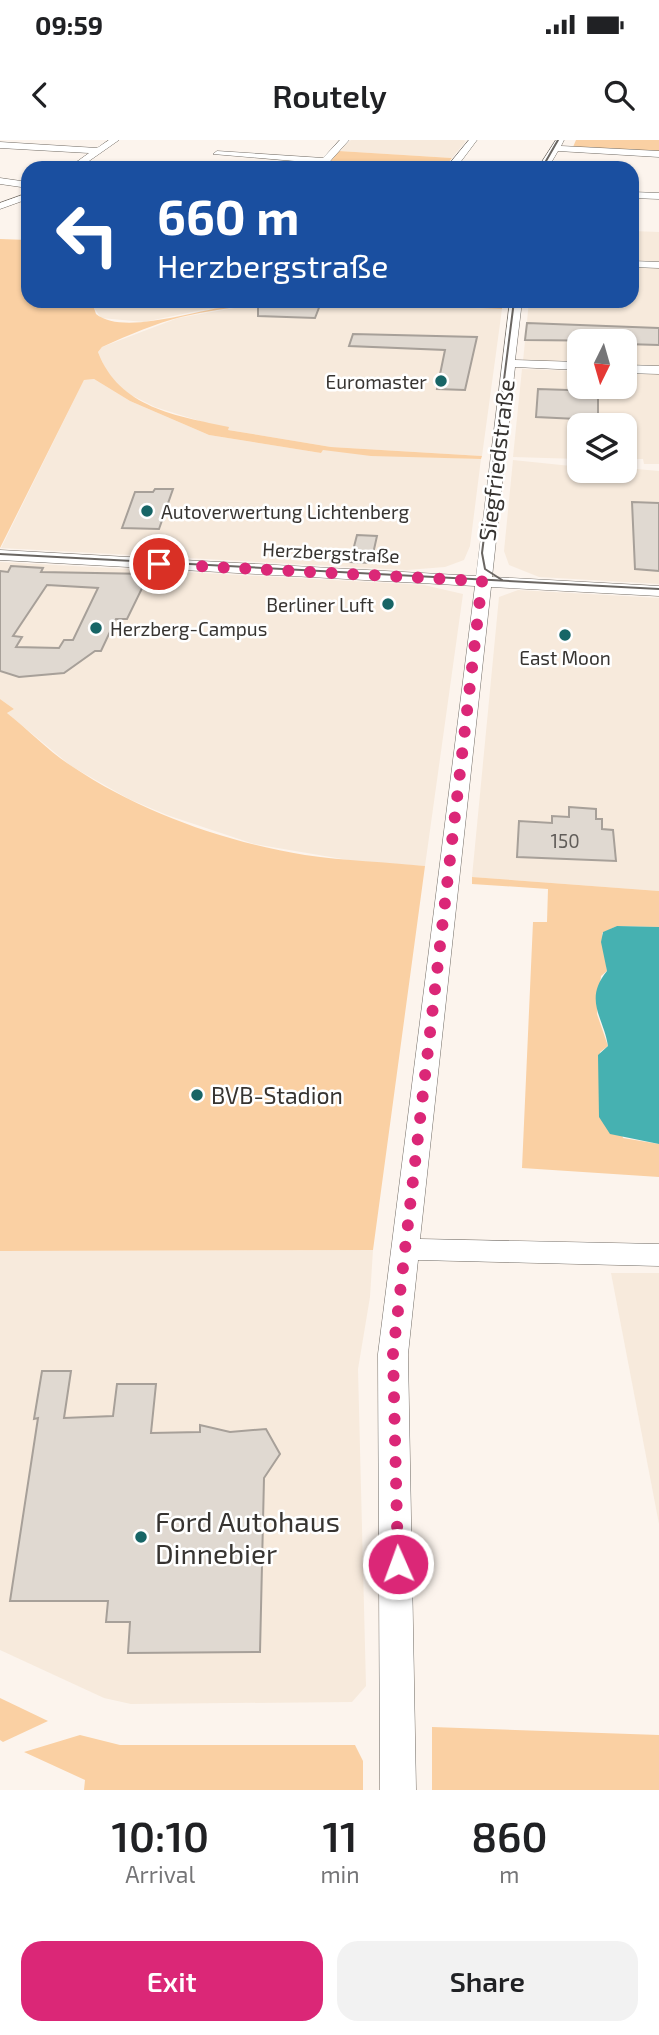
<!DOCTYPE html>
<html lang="en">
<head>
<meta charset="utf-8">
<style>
	:root { --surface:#fff; --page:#f2f2f2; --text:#202124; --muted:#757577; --accent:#db2777 }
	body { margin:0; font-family:"Exo 2",sans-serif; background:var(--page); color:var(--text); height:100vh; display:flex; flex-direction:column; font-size:26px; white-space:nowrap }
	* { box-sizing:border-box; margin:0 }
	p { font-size:23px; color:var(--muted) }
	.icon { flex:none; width:38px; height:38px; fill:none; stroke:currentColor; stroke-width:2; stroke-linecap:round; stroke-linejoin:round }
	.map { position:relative; height:1650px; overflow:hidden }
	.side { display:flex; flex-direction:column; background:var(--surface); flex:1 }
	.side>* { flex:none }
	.banner { position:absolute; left:21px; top:21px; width:618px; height:147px; border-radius:21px; box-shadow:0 2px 5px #0004; background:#1a4fa0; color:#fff; overflow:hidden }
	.needle { width:46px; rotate:185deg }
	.controls { position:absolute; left:567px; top:189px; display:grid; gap:14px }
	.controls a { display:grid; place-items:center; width:70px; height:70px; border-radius:14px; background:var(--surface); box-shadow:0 2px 5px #0004; font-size:35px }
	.pin { position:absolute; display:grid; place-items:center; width:60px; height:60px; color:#fff; margin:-30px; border:4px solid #fff; border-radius:50%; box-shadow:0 2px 7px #0007 }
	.me { position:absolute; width:77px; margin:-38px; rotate:358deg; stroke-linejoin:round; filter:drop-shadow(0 0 5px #0008) }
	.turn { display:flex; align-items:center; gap:24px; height:147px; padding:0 21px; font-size:32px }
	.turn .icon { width:91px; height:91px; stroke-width:2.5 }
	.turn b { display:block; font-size:49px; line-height:60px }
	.eta { display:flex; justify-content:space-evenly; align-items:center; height:119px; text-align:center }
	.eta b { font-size:42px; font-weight:600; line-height:49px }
	.primary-button { display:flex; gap:14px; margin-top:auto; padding:14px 21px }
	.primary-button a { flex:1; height:80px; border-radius:21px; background:var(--accent); color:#fff; font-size:28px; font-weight:600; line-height:80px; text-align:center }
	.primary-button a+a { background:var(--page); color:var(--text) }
	.status { display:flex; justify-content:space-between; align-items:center; height:49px; padding:0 35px; background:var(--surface); direction:ltr }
	.status svg { height:19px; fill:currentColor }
	header { display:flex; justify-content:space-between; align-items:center; height:91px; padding:0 21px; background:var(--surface); font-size:32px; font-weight:600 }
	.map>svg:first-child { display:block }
	.built { fill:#f7eadc }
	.green { fill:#fad0a3 }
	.water { fill:#46b1b1 }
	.building { fill:#e0d9d1; stroke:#a7a099; stroke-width:2; fill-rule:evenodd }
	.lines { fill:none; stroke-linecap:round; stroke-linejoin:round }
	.minor-casing { stroke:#716b64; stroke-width:1 }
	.minor { fill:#fff; fill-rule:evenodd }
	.tram { stroke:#6a6662; stroke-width:2 }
	.route { stroke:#db2777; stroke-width:12; stroke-dasharray:0 21.6 }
	.poi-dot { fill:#176566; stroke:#fff; stroke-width:2.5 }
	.labels { text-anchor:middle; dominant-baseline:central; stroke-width:5; stroke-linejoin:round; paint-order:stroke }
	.far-poi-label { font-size:19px; fill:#373431; stroke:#fff; text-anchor:end }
	.far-street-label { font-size:19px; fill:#373431; stroke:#fff }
	.number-label { font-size:19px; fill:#615d59 }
	.street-label { font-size:23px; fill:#373431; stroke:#fff }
	.poi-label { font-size:23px; fill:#373431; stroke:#fff; text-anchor:start }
	.near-poi-label { font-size:28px; fill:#373431; stroke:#fff; text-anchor:start }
</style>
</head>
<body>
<div class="status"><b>09:59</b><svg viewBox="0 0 49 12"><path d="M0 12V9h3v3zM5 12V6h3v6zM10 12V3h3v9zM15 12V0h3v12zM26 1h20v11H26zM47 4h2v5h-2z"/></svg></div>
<header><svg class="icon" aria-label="back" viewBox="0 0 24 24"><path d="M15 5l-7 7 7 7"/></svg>Routely<svg class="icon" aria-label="search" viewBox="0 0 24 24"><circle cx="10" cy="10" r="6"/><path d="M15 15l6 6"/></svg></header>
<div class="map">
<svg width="659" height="1650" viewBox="0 0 659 1650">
	<rect width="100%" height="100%" fill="#fcf4ed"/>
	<g class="built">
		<polygon points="351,0 463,0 466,1 452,18 339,11"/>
		<polygon points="632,91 659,92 659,122 633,120"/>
		<polygon points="632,127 659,128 659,226 625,225 625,201 579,201 579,223 523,221 529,161 632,161"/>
		<polygon points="97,161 290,161 202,170 144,182 101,178 94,168"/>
		<polygon points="312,163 502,169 482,316 331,307 228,290 155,267 127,253 109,237 98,212 102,207 178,178 246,166"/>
		<polygon points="522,229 579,231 579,247 625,247 625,233 659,234 659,324 644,324 643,319 625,319 625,285 579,285 579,319 513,317"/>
		<polygon points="94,239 130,261 209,295 321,313 323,309 371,315 481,319 470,406 464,420 445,427 407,430 1,408 84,240"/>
		<polygon points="513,320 571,326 572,323 579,324 579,331 625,331 625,328 659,331 659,444 539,437 509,425 504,411"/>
		<polygon points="0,422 424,445 463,454 425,726 354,721 254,704 167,675 129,659 71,626 7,573 14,569 0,559"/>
		<polygon points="518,450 659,458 659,751 472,737 499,457"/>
		<polygon points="373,1110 370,1157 358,1229 366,1546 352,1562 131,1564 104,1558 0,1510 0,1111"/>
		<polygon points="611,1133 659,1133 659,1384"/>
	</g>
	<g class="green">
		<polygon points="576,0 659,0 659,12 573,7"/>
		<polygon points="339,11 452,18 444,28 325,28"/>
		<path d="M0 99 28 100V161H97L94 168 96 174C122 195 189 172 220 168 312 154 411 162 502 166V169C396 165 285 152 181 177 154 184 131 194 102 207L98 212C119 268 177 276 229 287L228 290 331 307 482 316 481 319 371 316 323 310 321 313 209 295 130 261 94 239 84 240 0 408Z"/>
		<path d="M0 559 14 569 7 573C30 591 49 612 73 627 140 672 225 702 305 715 345 721 387 722 425 726L373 1110 0 1111Z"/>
		<polygon points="472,737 659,751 659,787 617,786 602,793 607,831 601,836 597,874 608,906 600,912 623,998 659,1004 659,1037 522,1028 533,782 547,782 548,749 472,744"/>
		<polygon points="0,1558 48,1581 3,1602 0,1600"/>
		<polygon points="432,1587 659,1595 659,1650 432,1650"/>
		<polygon points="80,1595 120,1605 355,1605 363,1621 363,1650 84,1650 85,1640 24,1612"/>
	</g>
	<path class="water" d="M617 786 659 787V1004L610 994 599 977 598 915 608 906C604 878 583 860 607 831L601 802 603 792Z"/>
	<g class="building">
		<polygon points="310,165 320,165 315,178 258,176 258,167"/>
		<polygon points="527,183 659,188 659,205 625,204 625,201 525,200"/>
		<polygon points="353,194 477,197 465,250 437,249 445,210 349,206"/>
		<polygon points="538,249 598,251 598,280 536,277"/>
		<polygon points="155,349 173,349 159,389 122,388 135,352 153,352"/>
		<polygon points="632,362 659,363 659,431 635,429"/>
		<polygon points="357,395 377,396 371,423 350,422"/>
		<path d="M11 426 43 428 41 432 149 434 127 479H116L101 511H95L64 533 19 537 0 531V431L8 432ZM47 445 98 448 73 500H64L59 508 16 507 22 497 13 496Z"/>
		<polygon points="569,667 596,669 596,679 602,679 602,689 613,690 616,721 517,717 519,681 552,683 552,676 569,677"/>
		<polygon points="42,1231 71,1231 64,1278 113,1276 117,1244 156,1244 151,1293 200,1292 200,1285 230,1292 266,1289 280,1314 264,1338 260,1512 128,1513 130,1482 106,1482 108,1461 10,1461 38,1278 34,1279"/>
	</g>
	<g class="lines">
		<defs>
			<g id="minor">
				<polygon points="109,0 119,0 79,28 68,28 89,13 0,8 0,2 97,8"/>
				<polygon points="340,0 349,0 324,28 314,28 318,23 213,14 217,11 323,18"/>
				<polygon points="469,0 477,0 456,28 446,28"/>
				<polygon points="556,0 564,0 561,6 659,11 659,17 558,11 548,28 538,28"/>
				<polygon points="0,38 28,42 28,48 0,44"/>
				<polygon points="632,52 659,53 659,59 632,58"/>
				<polygon points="28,53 28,59 0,69 0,63"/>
				<polygon points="632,121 659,122 659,128 632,127"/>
				<polygon points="510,161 522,161 515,220 579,222 579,230 515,227 492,437 659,446 659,456 491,447 420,1099 659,1104 659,1126 418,1120 408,1214 416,1650 380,1650 378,1214 475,446 0,420 0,410 476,436"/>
				<polygon points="625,225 659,226 659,234 625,233"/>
			</g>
		</defs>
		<use href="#minor" class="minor-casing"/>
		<use href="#minor" class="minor"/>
		<g class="tram">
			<polyline points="542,28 558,0"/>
			<polyline points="0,414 659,449"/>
			<polyline points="502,440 485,429 482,413 514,161"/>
		</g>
	</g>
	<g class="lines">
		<polyline class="route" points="159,424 482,441 393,1214 398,1424"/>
	</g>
	<g class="poi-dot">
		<circle cx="441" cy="241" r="7"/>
		<circle cx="147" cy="371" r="7"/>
		<circle cx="388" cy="464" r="7"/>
		<circle cx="96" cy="488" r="7"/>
		<circle cx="565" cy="495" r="7"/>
		<circle cx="197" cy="955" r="7"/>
		<circle cx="141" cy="1397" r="7"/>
	</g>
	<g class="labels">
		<g class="far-poi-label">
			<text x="427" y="241">Euromaster</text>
			<text x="161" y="371" text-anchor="start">Autoverwertung Lichtenberg</text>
			<text x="374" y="464">Berliner Luft</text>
			<text x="110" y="488" text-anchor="start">Herzberg-Campus</text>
			<text x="565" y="517" text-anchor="middle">East Moon</text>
		</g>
		<g class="far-street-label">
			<text transform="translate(331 412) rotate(3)">Herzbergstraße</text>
		</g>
		<g class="number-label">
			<text x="565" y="700">150</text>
		</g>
		<g class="street-label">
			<text transform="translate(496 320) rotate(-83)">Siegfriedstraße</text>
		</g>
		<g class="poi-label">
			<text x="211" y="955">BVB-Stadion</text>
		</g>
		<g class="near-poi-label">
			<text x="155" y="1381">Ford Autohaus<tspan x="155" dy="32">Dinnebier</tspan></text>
		</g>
	</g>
</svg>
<div class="controls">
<a><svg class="needle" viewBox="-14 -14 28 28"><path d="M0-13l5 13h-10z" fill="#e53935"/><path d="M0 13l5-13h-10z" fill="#757577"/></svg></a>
<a><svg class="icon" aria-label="layers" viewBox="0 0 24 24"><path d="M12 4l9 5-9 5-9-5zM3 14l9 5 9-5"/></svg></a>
</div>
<div class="pin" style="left:159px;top:424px;background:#d93025"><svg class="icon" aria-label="arrive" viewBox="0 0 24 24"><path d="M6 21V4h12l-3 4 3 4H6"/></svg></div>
<svg class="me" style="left:398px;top:1424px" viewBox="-20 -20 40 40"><circle r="17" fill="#db2777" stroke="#fff" stroke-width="3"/><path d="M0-11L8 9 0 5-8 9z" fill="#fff"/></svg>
<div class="banner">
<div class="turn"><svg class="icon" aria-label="left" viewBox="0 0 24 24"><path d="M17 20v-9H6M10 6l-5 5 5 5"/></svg><div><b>660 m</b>Herzbergstraße</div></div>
</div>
</div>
<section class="side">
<div class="eta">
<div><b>10:10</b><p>Arrival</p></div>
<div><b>11</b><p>min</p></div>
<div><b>860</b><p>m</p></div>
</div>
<div class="primary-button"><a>Exit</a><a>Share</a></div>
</section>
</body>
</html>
